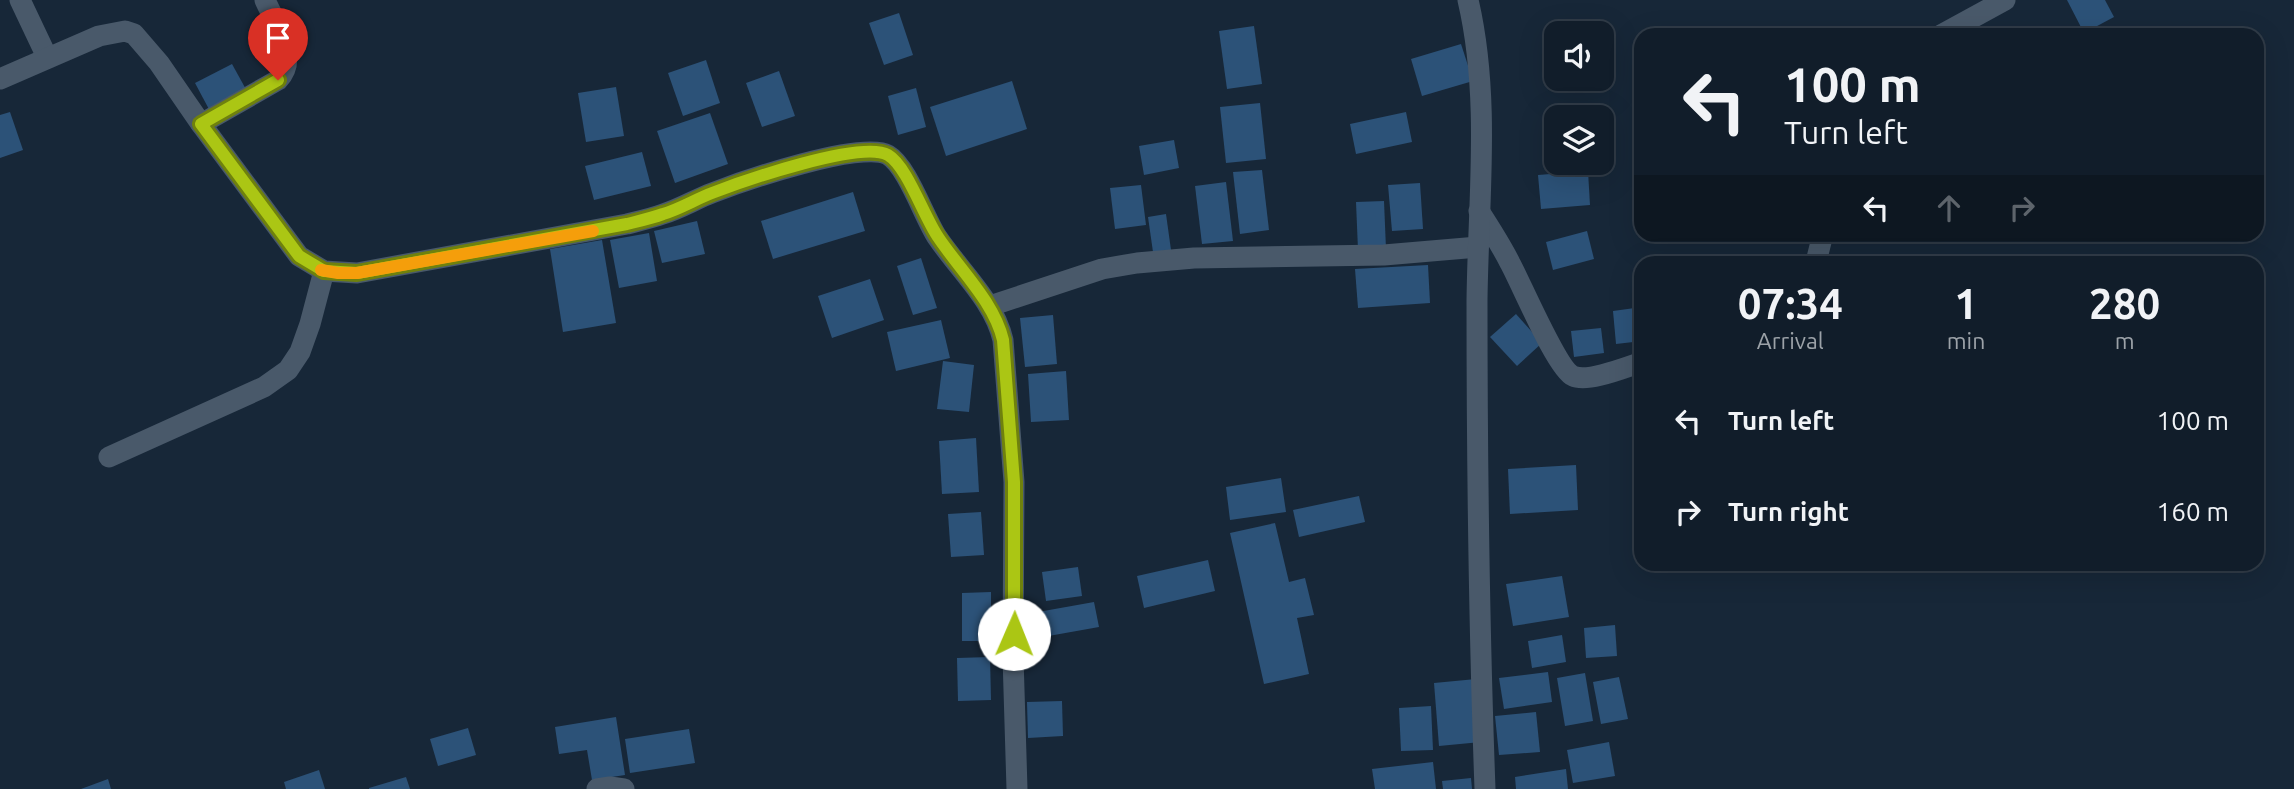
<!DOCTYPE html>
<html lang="en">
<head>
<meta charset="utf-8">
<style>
	:root { --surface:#111d2a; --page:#1a2632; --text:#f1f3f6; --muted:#9ca2a8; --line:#303b47 }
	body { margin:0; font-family:Ubuntu,sans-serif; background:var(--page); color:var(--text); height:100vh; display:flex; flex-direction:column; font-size:26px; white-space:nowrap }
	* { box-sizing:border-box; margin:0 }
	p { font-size:23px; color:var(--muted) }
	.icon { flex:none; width:38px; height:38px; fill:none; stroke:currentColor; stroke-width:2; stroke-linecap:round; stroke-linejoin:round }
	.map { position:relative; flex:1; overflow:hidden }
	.sheet { position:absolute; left:1634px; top:256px; width:630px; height:315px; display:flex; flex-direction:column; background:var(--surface); border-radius:21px; box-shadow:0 7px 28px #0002,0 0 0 2px var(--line) }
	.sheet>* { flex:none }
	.banner { position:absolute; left:1634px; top:28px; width:630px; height:214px; border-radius:21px; box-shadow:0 7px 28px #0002,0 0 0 2px var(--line); background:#111d2a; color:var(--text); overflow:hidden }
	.controls { position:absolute; left:1544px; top:21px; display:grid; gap:14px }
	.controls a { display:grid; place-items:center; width:70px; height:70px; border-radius:14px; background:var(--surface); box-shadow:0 7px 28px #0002,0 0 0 2px var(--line); font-size:35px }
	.pin { position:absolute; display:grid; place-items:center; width:60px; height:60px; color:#fff; margin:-72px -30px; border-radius:50% 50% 50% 0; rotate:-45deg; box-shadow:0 0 7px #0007 }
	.pin .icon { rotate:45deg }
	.me { position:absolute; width:77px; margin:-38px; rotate:1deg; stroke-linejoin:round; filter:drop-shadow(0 0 5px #0008) }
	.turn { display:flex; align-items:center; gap:24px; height:147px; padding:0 35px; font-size:32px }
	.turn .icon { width:91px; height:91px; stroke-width:2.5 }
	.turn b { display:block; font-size:49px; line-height:60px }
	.lanes { display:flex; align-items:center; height:66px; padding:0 35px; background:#0003; justify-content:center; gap:35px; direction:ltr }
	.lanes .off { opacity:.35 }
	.eta { display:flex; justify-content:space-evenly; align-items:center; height:119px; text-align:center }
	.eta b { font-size:42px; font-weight:700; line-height:49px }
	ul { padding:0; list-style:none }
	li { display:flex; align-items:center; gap:21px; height:91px; padding:0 35px }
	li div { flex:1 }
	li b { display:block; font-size:26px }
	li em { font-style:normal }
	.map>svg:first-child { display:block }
	.building { fill:#2c5278 }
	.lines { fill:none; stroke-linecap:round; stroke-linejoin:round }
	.minor { stroke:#49596a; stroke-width:21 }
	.tertiary { stroke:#49596a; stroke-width:21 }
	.route-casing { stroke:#6f810d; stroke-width:18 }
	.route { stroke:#abc614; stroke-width:12 }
	.slow { stroke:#f59e0b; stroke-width:12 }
</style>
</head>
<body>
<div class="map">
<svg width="2294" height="789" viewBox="0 0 2294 789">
	<rect width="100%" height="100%" fill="#172738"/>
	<g class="building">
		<polygon points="2067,0 2105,0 2114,17 2084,33"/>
		<polygon points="899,13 913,55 884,65 869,23"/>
		<polygon points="1254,26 1262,84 1227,89 1219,31"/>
		<polygon points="1461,44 1473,81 1422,96 1411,59"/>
		<polygon points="706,60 720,103 683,116 668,73"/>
		<polygon points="232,64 248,93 211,113 195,83"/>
		<polygon points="779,71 795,116 762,127 746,83"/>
		<polygon points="1012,81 1027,129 946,156 930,107"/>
		<polygon points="616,87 624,136 586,142 578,93"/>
		<polygon points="916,88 926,127 898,135 888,96"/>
		<polygon points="1260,103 1266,159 1226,163 1220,107"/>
		<polygon points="10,112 23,150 0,158 0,115"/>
		<polygon points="1406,112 1412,142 1356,154 1350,124"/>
		<polygon points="710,113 728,164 675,183 657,131"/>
		<polygon points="1174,140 1179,168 1144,175 1139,146"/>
		<polygon points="642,152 651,186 594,200 585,166"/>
		<polygon points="1262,170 1269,230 1240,234 1233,172"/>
		<polygon points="1588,171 1590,205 1541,209 1538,175"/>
		<polygon points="1226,182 1233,241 1202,244 1195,186"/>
		<polygon points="1420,183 1423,229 1392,231 1388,185"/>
		<polygon points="1141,185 1146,225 1115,229 1110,188"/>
		<polygon points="853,192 865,231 773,259 761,221"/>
		<polygon points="1384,201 1386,249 1358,250 1356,202"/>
		<polygon points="1166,214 1171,250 1153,252 1148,217"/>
		<polygon points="697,221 705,254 662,263 654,231"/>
		<polygon points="1587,231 1594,259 1553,270 1546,242"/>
		<polygon points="649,233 657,281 619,288 610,240"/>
		<polygon points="602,240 616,323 563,332 550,249"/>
		<polygon points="921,258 937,308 913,315 897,266"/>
		<polygon points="1428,265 1430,303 1358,308 1355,269"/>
		<polygon points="870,279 884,320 832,338 818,296"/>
		<polygon points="1642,307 1642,341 1616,344 1613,311"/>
		<polygon points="1516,314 1542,343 1517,366 1490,337"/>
		<polygon points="1053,315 1057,364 1025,367 1020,318"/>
		<polygon points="941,320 950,358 896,371 887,332"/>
		<polygon points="1601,328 1604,353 1574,357 1571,331"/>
		<polygon points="943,361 974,365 969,412 937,409"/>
		<polygon points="1066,371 1069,420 1031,422 1028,374"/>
		<polygon points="976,438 979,492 942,494 939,441"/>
		<polygon points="1576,465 1578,510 1510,514 1508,469"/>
		<polygon points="1281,478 1286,512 1230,520 1226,487"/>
		<polygon points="1359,496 1365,522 1299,537 1293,510"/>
		<polygon points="981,512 984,555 951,557 948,514"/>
		<polygon points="1275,523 1289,582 1305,578 1314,615 1297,618 1309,674 1264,684 1230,533"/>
		<polygon points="1208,560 1215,591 1144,608 1137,576"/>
		<polygon points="1078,567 1082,596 1046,601 1042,572"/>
		<polygon points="1562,576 1569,617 1513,626 1506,584"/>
		<polygon points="991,592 991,641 962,641 962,593"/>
		<polygon points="1094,602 1099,627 1043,637 1038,612"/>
		<polygon points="1615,625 1617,656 1586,658 1584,628"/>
		<polygon points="1562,635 1566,662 1532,668 1528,641"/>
		<polygon points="990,657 991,700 958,701 957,658"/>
		<polygon points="1548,672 1552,702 1504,709 1499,678"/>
		<polygon points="1585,673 1593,721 1565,726 1557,678"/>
		<polygon points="1619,677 1628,719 1601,724 1593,682"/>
		<polygon points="1476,679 1481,742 1439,746 1434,683"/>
		<polygon points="1062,701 1063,736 1028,738 1027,702"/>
		<polygon points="1431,706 1433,750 1401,751 1399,708"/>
		<polygon points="1536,712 1540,752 1499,755 1495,716"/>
		<polygon points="616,717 625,775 592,780 587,750 559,754 555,727"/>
		<polygon points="468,728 476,755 438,766 430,739"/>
		<polygon points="689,729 695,763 630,773 625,739"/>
		<polygon points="1609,742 1615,776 1573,783 1567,750"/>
		<polygon points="1433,762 1436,789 1375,789 1372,769"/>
		<polygon points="1566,769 1568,789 1516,789 1515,777"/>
		<polygon points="319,770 325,789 286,789 284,782"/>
		<polygon points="406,777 410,789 369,789 369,788"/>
		<polygon points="1471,778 1472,789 1443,789 1442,781"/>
		<polygon points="108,779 111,789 81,789"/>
	</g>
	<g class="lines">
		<g class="minor">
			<polyline points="20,0 47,57"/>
			<polyline points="1941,35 2005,0"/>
			<path d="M0 79 99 36 125 31 134 34 159 63 201 124 299 256 324 271 357 273 627 224C639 221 652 218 663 214 680 209 696 199 712 193 743 181 862 140 888 155 907 166 924 217 937 237 960 271 994 301 1003 340L1014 482 1013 657 1017 789"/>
			<path d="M201 124 278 80C300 58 275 23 265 0"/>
			<path d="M1479 211C1490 228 1501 245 1510 263 1521 283 1557 369 1573 376 1588 383 1626 367 1642 362"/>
			<polyline points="1816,262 1823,234"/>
			<polyline points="990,306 1102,269 1137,263 1194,258 1384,255 1478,247"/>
			<polyline points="109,457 264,387 288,370 300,352 310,324 324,271"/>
			<polyline points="597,789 610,787 624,789"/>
		</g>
		<path class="tertiary" d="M1468 0C1491 98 1478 202 1477 301 1477 464 1479 626 1485 789"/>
	</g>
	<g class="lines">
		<defs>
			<path id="route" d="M278 80 201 124 299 256 324 271 357 273 627 224C639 221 652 218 663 214 680 209 696 199 712 193 743 181 861 140 888 155 907 166 924 217 938 237 960 270 994 302 1003 340L1014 482V634"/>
		</defs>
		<use href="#route" class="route-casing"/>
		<use href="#route" class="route"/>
		<polyline class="slow" points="321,270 338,273 357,273 593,231"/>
	</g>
</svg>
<div class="controls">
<a><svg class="icon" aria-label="sound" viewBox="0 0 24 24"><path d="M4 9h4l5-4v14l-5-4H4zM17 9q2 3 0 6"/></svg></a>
<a><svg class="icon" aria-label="layers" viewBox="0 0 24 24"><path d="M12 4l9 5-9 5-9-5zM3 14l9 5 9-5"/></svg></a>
</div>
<div class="pin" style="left:278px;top:80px;background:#d93025"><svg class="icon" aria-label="arrive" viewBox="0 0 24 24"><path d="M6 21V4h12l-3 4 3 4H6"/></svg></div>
<svg class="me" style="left:1014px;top:634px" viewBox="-20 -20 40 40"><circle r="19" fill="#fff"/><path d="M0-13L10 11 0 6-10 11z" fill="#abc614"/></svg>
<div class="banner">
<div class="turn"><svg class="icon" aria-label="left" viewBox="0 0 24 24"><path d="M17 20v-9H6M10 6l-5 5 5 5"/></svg><div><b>100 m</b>Turn left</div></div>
<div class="lanes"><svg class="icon" aria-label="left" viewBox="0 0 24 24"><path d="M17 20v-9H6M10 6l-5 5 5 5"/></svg><svg class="icon off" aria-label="ahead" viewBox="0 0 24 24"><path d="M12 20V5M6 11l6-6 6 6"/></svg><svg class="icon off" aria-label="right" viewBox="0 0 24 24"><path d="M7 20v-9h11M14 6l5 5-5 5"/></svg></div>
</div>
<section class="sheet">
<div class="eta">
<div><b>07:34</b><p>Arrival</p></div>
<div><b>1</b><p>min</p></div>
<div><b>280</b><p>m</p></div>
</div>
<ul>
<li><svg class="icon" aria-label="left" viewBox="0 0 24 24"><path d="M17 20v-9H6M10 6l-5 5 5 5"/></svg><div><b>Turn left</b></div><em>100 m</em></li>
<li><svg class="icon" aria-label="right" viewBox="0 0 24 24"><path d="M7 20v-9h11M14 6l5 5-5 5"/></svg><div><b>Turn right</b></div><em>160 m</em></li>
</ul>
</section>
</div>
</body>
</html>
